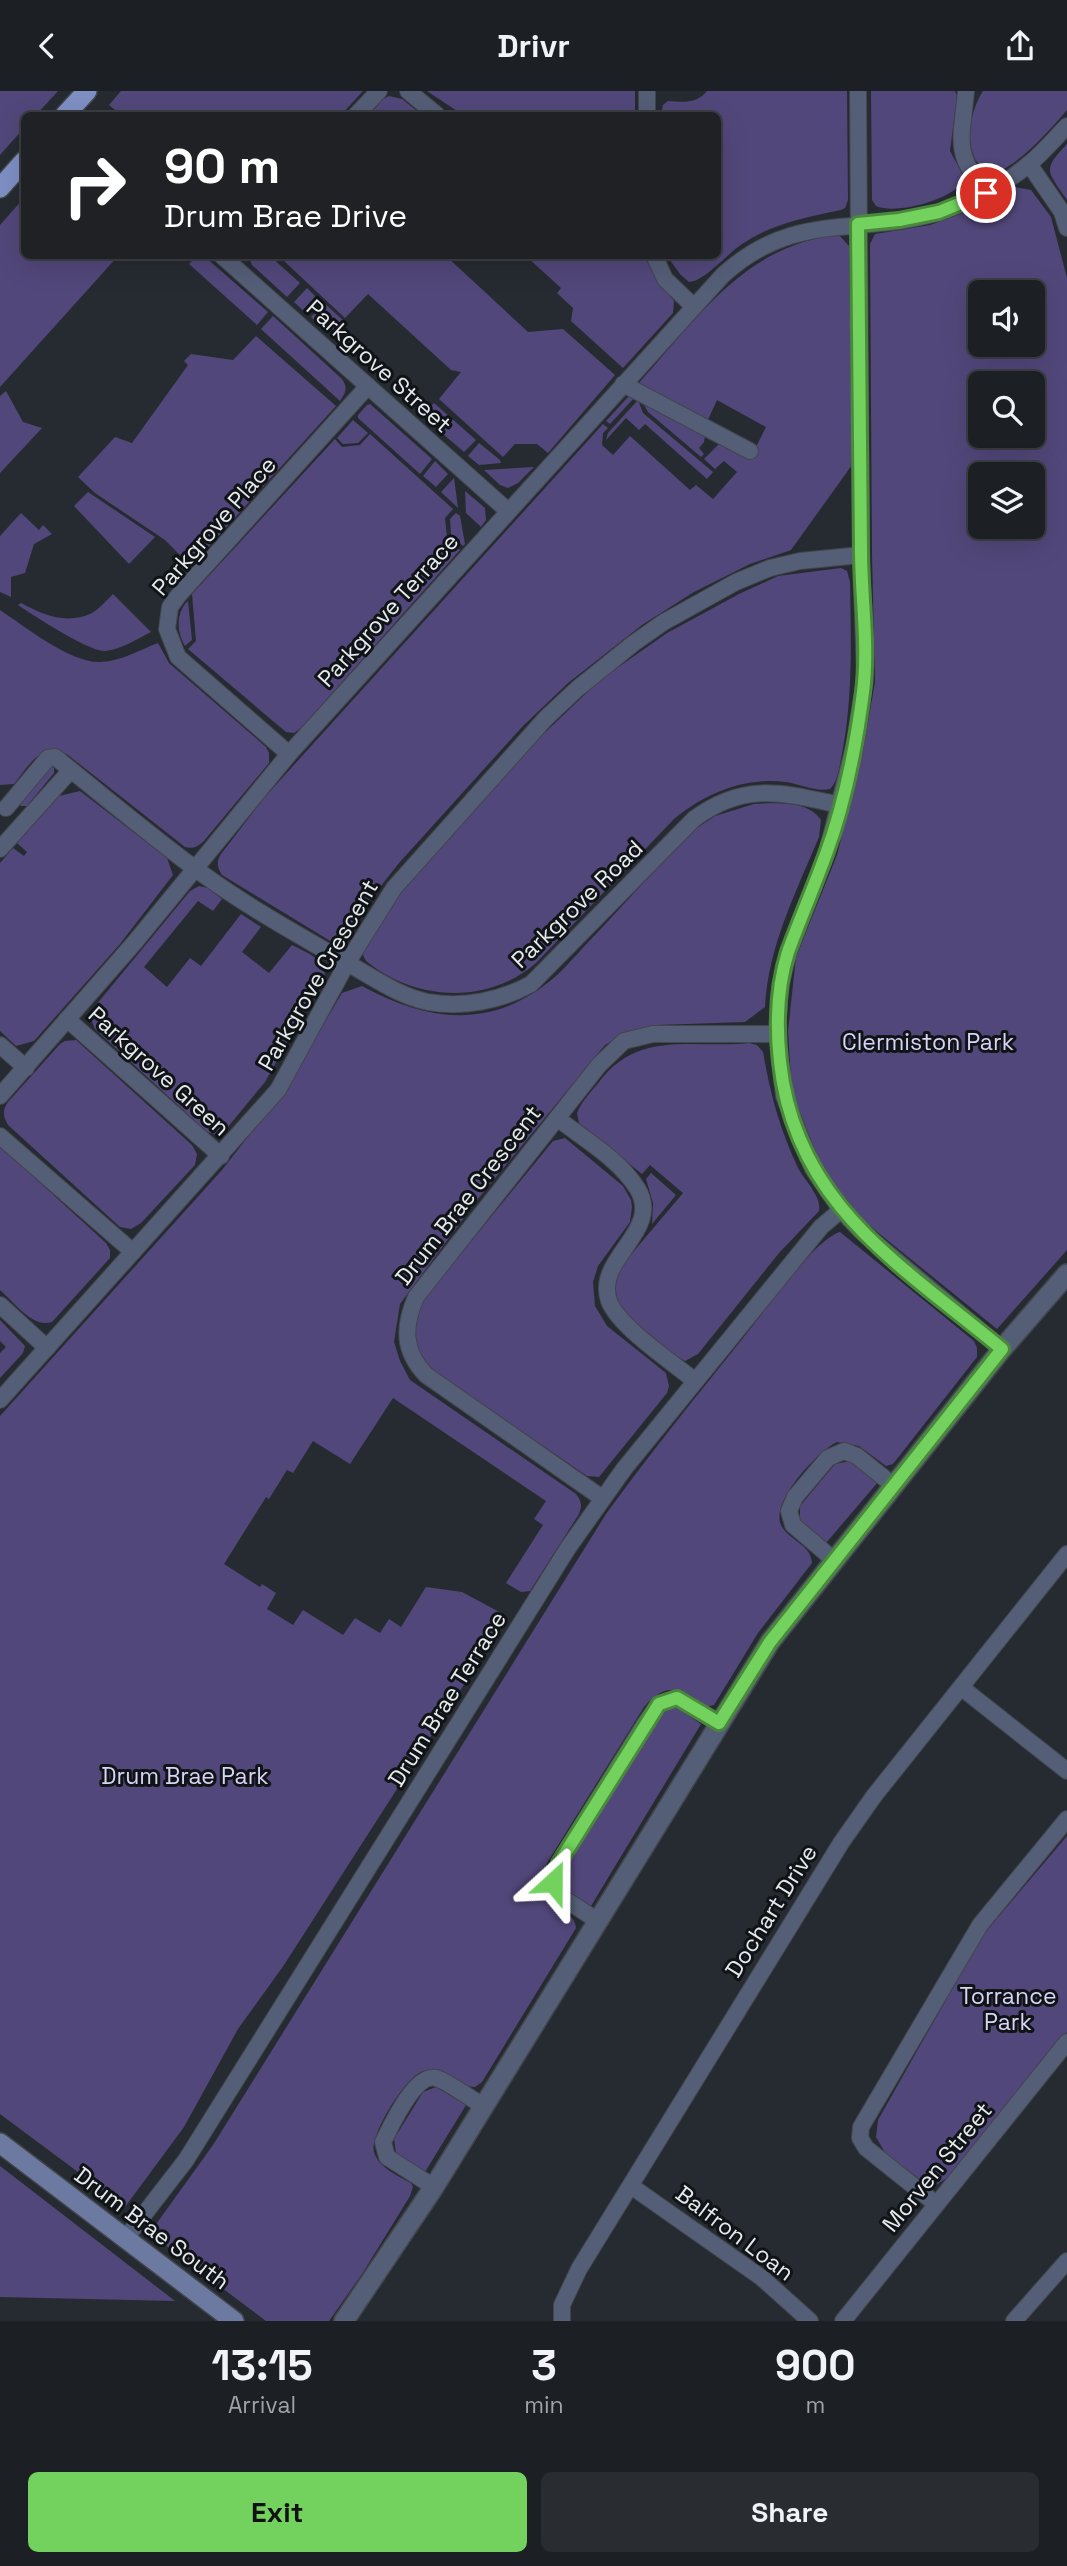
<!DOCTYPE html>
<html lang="en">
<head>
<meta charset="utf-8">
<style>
	:root { --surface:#1c2025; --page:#292d32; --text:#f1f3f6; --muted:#a0a3a7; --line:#3a3e42; --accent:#72d25d }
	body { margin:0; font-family:"Space Grotesk",sans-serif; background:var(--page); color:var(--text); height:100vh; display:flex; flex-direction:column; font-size:26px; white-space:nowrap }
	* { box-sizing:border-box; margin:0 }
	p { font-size:23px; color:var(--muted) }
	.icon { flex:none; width:38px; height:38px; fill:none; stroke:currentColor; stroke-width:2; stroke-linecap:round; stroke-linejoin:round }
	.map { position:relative; height:2230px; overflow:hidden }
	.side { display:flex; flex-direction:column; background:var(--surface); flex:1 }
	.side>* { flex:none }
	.banner { position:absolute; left:21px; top:21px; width:700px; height:147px; border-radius:10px; box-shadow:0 7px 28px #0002,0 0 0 2px var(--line); background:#202124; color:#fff; overflow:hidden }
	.buttons { position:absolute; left:968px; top:189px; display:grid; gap:14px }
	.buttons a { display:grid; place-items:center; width:77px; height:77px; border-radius:10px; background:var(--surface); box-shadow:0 7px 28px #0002,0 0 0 2px var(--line); font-size:35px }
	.pin { position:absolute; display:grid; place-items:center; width:60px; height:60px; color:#fff; margin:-30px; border:4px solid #fff; border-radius:50%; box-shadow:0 2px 7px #0007 }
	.me { position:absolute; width:77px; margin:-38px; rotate:24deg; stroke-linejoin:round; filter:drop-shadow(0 0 5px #0008) }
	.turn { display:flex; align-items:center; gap:24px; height:147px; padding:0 28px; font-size:32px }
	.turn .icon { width:91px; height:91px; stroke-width:2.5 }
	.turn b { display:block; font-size:49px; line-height:60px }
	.eta { display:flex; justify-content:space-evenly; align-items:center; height:119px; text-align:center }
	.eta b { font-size:42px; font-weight:700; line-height:49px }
	.cta { display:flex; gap:14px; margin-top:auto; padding:14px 28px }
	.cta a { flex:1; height:80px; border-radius:10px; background:var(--accent); color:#111; font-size:28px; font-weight:700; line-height:80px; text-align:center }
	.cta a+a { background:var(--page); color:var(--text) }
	header { display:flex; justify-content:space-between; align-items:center; height:91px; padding:0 28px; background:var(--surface); font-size:32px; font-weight:700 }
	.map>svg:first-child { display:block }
	.green { fill:#52477a; fill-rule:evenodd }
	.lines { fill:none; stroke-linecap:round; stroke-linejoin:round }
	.minor-casing { stroke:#41464b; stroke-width:18 }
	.tertiary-casing { stroke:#41464b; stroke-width:22 }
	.secondary-casing { stroke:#41464b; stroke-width:22 }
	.primary-casing { stroke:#41464b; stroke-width:22 }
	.minor { stroke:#555e77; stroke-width:16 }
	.tertiary { stroke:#555e77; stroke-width:19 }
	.secondary { stroke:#6c7aa2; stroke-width:19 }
	.primary { stroke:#7e8fc4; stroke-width:19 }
	.route-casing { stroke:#4a883c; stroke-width:18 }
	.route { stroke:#72d25d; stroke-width:12 }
	.labels { text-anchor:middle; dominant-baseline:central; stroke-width:6; stroke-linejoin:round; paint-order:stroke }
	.street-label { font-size:23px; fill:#e6eaee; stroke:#111416 }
	.park-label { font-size:23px; fill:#d8d3f8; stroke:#111416 }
</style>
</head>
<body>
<header><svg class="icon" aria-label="back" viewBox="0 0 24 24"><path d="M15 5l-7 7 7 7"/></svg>Drivr<svg class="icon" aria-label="share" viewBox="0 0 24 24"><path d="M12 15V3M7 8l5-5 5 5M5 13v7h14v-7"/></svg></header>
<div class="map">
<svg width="1067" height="2230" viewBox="0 0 1067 2230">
	<rect width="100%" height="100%" fill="#262b31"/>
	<g class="green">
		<polygon points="0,0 58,0 36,24 24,24 24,37 0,64"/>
		<polygon points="121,0 363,0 341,24 121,24 109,14"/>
		<polygon points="427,0 635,0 635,24 463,24"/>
		<path d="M707 0H847L848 109 845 117 841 119C807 126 771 133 742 153 727 163 705 190 689 191L680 183 667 165 718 164V24H661L663 14 668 10C684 11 696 13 707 0Z"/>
		<path d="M871 0H955L957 5 950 60 963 84 964 90C951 109 896 124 876 115L872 109Z"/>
		<path d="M983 0H1067V19C1050 39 1018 75 993 83 960 72 968 22 983 0Z"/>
		<polygon points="389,5 402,8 422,24 369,24 383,8"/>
		<path d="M1067 53V109C1048 80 1041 80 1067 53Z"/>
		<path d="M1015 96 1031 99 1051 126 1067 187V1159L997 1238 865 1131 815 1070 792 1006 788 940 796 866 837 764 863 659 875 591 872 463 870 153 875 143 930 134 979 116ZM980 201H1032V254H980ZM980 292H1032V345H980ZM980 383H1032V436H980Z"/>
		<polygon points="24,107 24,164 118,165 0,296 0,134"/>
		<path d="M839 144 849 155 852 374 791 459 750 473 694 501 642 534 568 592 522 636 399 772 369 810 342 852 332 851 222 784C217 776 216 771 221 763L264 707 603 333 608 337 603 342 602 354 613 364 630 345 690 399 696 394 713 408 737 381 724 370 715 378 704 368 722 350 750 368 766 336 717 309 707 331 637 294C696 229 745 153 839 144Z"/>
		<polygon points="197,165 204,165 268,221 257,234 189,173"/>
		<polygon points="249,165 270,165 300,192 287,206 252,174"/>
		<polygon points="284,165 446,165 528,241 563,238 615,284 548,362 537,353 515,353 503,366 439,308 461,281 451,279 368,203 345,227 285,171"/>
		<polygon points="526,165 644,165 657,189 674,210 673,222 623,277 571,230 573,217 557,202 561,197"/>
		<polygon points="307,197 319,209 307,223 294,211"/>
		<polygon points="324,212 344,230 335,239 324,238 311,226"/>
		<path d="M273 225 342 288C348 297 346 301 340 310L261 238Z"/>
		<polygon points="256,245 336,315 191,475 165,449 95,402 78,386 115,346 132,352 188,274 184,270 191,263 233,269"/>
		<polygon points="6,300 23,331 42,337 0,382 0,305"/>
		<polygon points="629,305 634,307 610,333 606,330"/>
		<polygon points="638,309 643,322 713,381 707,388 645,333 639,339 626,327 606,349 608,342"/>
		<polygon points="645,310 705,343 704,351 699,357 704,363 701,366 648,321 644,314"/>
		<polygon points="434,312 476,349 464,361 428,330 427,319"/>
		<polygon points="370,313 432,368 420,383 358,327 358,324 367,314"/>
		<polygon points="353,329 368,342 358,352 343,353 337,347"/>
		<polygon points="370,343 453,418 445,427 447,447 460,459 302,636 294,642 286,641 188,558 196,550 192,503 335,348 342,356 360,354"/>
		<polygon points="479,352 500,369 501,372 479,374 468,365"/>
		<polygon points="435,370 448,383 436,396 423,385"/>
		<polygon points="534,376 518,392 508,397 500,394 484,379"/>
		<polygon points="454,387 458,417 441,401"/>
		<polygon points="465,400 485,417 486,429 481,436 466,422"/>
		<polygon points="88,401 155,446 129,473 74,415"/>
		<polygon points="21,422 39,439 43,434 52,443 34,453 25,482 11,486 11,506 0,501 0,445"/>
		<polygon points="456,422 460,425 465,453 463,455 451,444 450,428"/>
		<path d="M841 477 847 480 850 491C851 549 853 606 842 663 839 675 839 689 830 698 816 701 800 693 786 691 744 686 706 702 674 728L535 873C486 914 415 910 366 870L363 864 365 856 392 811 532 654 600 589 667 542 739 503 778 485Z"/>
		<path d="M113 503 151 541C137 548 122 558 105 560 89 561 33 524 18 514L21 512C43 524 67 534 92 522 99 518 107 509 113 503Z"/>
		<path d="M188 510 192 549 185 555C177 542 175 522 188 510Z"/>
		<path d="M0 519C24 535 72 573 101 571 121 570 140 559 158 552L169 572 266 656 269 662V672L203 751C197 756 193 758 185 756L68 664C40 650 30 674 14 693L0 694Z"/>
		<polygon points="51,675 54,677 54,682 27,715 21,715 19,712"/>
		<polygon points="80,700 167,767 173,784 120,853 34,950 16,955 0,940 0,772 13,757 24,765 27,761 17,752 59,705"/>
		<path d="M754 713C775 712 808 709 821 729L819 746C796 801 768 856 765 916L745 931 658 934 622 944 605 954 477 1109 400 1213 394 1251 400 1270 410 1289 576 1403C582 1411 582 1415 579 1423L530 1500 521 1501 506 1492 543 1434 534 1428 546 1410 393 1307 350 1373 313 1350 293 1382 287 1379 269 1408 266 1406 224 1473 260 1496 262 1493 276 1502 267 1518 293 1534 303 1519 343 1544 355 1527 380 1542 389 1528 401 1536 426 1496 462 1501 503 1523 474 1578 284 1874 238 1938 184 2036 125 2116 0 2023V1325L222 1079 286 997 342 902 362 895C430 932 494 939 556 885 570 872 583 856 597 842 630 807 662 770 697 737L715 725Z"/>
		<path d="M199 795 208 797 222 808 213 820 198 810 144 876 167 896 190 867 201 875 241 823 261 836 242 861 269 882 292 854C305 861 324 867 325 884L265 991 227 1037 217 1044 207 1041 95 938 90 926 96 914 190 800Z"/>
		<path d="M76 949 192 1054 197 1063 195 1074 141 1132 131 1138 120 1136 8 1034C3 1025 2 1019 8 1011L60 953 65 950Z"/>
		<path d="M749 952 757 954 763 961C770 1002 780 1039 798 1077 805 1090 822 1106 819 1120L779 1162 698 1263 685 1270C673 1264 663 1254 653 1246 626 1225 604 1210 623 1173L683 1102 650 1074 642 1083 579 1032 577 1022C581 1011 591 1001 599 991 639 938 692 958 749 952Z"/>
		<path d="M565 1047 623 1095 631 1109 632 1116 630 1131 598 1175 593 1191 595 1215 607 1235 666 1282 669 1295 667 1302 599 1386 587 1385 435 1281C410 1256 411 1240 423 1209L553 1050Z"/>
		<path d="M0 1055 106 1152 110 1159V1167L52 1231C33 1238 13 1210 0 1199Z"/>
		<polygon points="651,1082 676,1104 652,1133 653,1112 646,1088"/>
		<path d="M840 1141 974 1250 977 1257V1266L893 1373 886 1375 859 1355 837 1351C817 1361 770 1411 781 1434 789 1450 811 1453 812 1472L758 1542 714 1614C691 1622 679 1575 644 1616L547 1772C529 1825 574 1811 576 1837L482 1991 475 1996C456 1996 445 1976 424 1980 407 1983 370 2043 374 2061 378 2076 398 2085 411 2092L413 2096 410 2105 362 2183 329 2230H266L161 2151 155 2146 154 2136 213 2054 606 1423C651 1361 699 1302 747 1242 766 1218 814 1149 840 1141Z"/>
		<polygon points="0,1229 25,1255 23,1262 0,1287 0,1262 6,1256 0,1250"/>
		<polygon points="851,1370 878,1391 826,1452 800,1429 800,1415 835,1373"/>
		<polygon points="676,1616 701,1633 591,1815 569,1801 561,1789 564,1778 658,1623 666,1617"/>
		<polygon points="1067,1745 1067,1941 950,2085 936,2094 925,2092 887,2065 876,2046 878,2029 982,1845"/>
		<polygon points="436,1996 466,2014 425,2081 396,2062 394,2048 423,2001"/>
		<polygon points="0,2075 175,2210 0,2206"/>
	</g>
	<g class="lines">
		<defs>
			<g id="minor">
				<polyline points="408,0 437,24"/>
				<polyline points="647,0 647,24"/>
				<polyline points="858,0 861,464 865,589 854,656 827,761 788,863 780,896 777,943 784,1005 813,1078 841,1119 861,1140 1002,1258"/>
				<path d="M966 0C962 48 952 61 986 101"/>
				<polyline points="356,24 379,0"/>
				<polyline points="1029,73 1062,121 1067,137"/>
				<polyline points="221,164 508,420"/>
				<polyline points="654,164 665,188 693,215"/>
				<polyline points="623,293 750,360"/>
				<polyline points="289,663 178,566 167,538 170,516 178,505 368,295"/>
				<path d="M6 717 48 667 55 666C101 703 146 741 193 776 241 812 295 842 347 872 373 886 398 905 428 911 463 917 500 910 531 893L694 728C745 690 784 702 840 714"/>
				<polyline points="0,758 71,679"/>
				<polyline points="67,928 221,1065"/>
				<polyline points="0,954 26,977"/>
				<path d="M0 1005 135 851 289 663 723 184C796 118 858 146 940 121 971 111 1004 94 1029 73 1043 62 1055 47 1067 35"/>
				<path d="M557 1027C584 1048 619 1068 637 1097 664 1140 594 1167 609 1210 619 1236 672 1271 695 1290"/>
				<polyline points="0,1045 133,1161"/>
				<polyline points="0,1214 47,1257"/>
				<polyline points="0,1309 278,999 347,872 394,797 546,627 577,598 634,552 664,531 736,491 770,477 800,470 861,464"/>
				<path d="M602 1407 426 1284C403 1260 403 1236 416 1206L599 974 624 950 653 943H777"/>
				<polyline points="834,1469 793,1434 789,1420 795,1406 828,1367 844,1360 857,1365 894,1395"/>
				<polyline points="962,1597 1067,1680"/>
				<polyline points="598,1830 563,1807 553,1791 559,1772 644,1634 659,1613 677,1607 719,1632"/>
				<polyline points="631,2095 762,2187 810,2230"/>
				<path d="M434 2096 387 2066 383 2051C391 2035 415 1982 436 1987 447 1990 473 2009 483 2015"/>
				<polyline points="936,2113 866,2057 860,2047 861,2036 980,1834 1067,1728"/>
				<polyline points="125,2148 186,2069 568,1457 624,1378 821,1136 841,1119"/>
				<polyline points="562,2230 562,2214 579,2178 841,1752 874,1705 1067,1463"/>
				<polyline points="843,2230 1067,1951"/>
				<polyline points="1014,2230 1067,2170"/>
			</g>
			<polyline id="tertiary" points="344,2230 434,2096 770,1551 1002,1258 1067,1183"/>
			<polyline id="secondary" points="0,2052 234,2230"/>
			<g id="primary">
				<polyline points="65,24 87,0"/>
				<polyline points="0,97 24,70"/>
			</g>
		</defs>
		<use href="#minor" class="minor-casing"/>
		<use href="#tertiary" class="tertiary-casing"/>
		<use href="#secondary" class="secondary-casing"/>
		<use href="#primary" class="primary-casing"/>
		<use href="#minor" class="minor"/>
		<use href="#tertiary" class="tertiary"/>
		<use href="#secondary" class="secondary"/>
		<use href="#primary" class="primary"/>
	</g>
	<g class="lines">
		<defs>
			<path id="route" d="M553 1791 559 1772 659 1613 677 1607 719 1632 770 1551 1002 1258C901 1174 795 1113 780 971 776 934 777 896 788 861 800 828 814 796 826 763 845 712 856 655 863 601 869 555 861 506 861 459 859 351 860 242 858 133L899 129 939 121 986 102"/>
		</defs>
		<use href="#route" class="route-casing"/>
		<use href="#route" class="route"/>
	</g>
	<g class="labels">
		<g class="street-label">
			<text transform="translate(379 275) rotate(42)">Parkgrove Street</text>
			<text transform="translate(214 435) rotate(-49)">Parkgrove Place</text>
			<text transform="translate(388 519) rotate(-48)">Parkgrove Terrace</text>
			<text transform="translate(577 813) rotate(-44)">Parkgrove Road</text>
			<text transform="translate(318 884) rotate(-60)">Parkgrove Crescent</text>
			<text transform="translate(159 980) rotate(42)">Parkgrove Green</text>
			<text transform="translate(468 1104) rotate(-52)">Drum Brae Crescent</text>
			<text transform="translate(447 1608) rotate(-58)">Drum Brae Terrace</text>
			<text transform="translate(771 1820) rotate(-58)">Dochart Drive</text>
			<text transform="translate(937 2076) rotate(-51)">Morven Street</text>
			<text transform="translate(152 2137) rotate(37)">Drum Brae South</text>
			<text transform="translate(735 2142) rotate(37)">Balfron Loan</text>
		</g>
		<g class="park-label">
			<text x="928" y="951">Clermiston Park</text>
			<text x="185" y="1685">Drum Brae Park</text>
			<text x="1008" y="1905">Torrance<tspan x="1008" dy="26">Park</tspan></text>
		</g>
	</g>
</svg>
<div class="buttons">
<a><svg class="icon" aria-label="sound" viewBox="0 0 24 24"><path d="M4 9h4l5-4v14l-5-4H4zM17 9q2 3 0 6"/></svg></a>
<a><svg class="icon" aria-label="search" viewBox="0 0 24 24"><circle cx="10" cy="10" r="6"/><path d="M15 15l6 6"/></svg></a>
<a><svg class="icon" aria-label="layers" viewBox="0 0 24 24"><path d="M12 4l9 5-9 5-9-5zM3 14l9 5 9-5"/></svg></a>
</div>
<div class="pin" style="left:986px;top:102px;background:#d93025"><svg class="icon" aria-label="arrive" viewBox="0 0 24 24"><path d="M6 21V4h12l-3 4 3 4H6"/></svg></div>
<svg class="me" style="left:553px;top:1791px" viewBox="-20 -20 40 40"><path d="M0-17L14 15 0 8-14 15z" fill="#72d25d" stroke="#fff" stroke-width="4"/></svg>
<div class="banner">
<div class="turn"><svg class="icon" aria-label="right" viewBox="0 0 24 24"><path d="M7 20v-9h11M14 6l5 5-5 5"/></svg><div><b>90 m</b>Drum Brae Drive</div></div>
</div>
</div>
<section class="side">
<div class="eta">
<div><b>13:15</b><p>Arrival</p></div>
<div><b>3</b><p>min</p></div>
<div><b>900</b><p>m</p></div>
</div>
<div class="cta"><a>Exit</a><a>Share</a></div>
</section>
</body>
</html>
